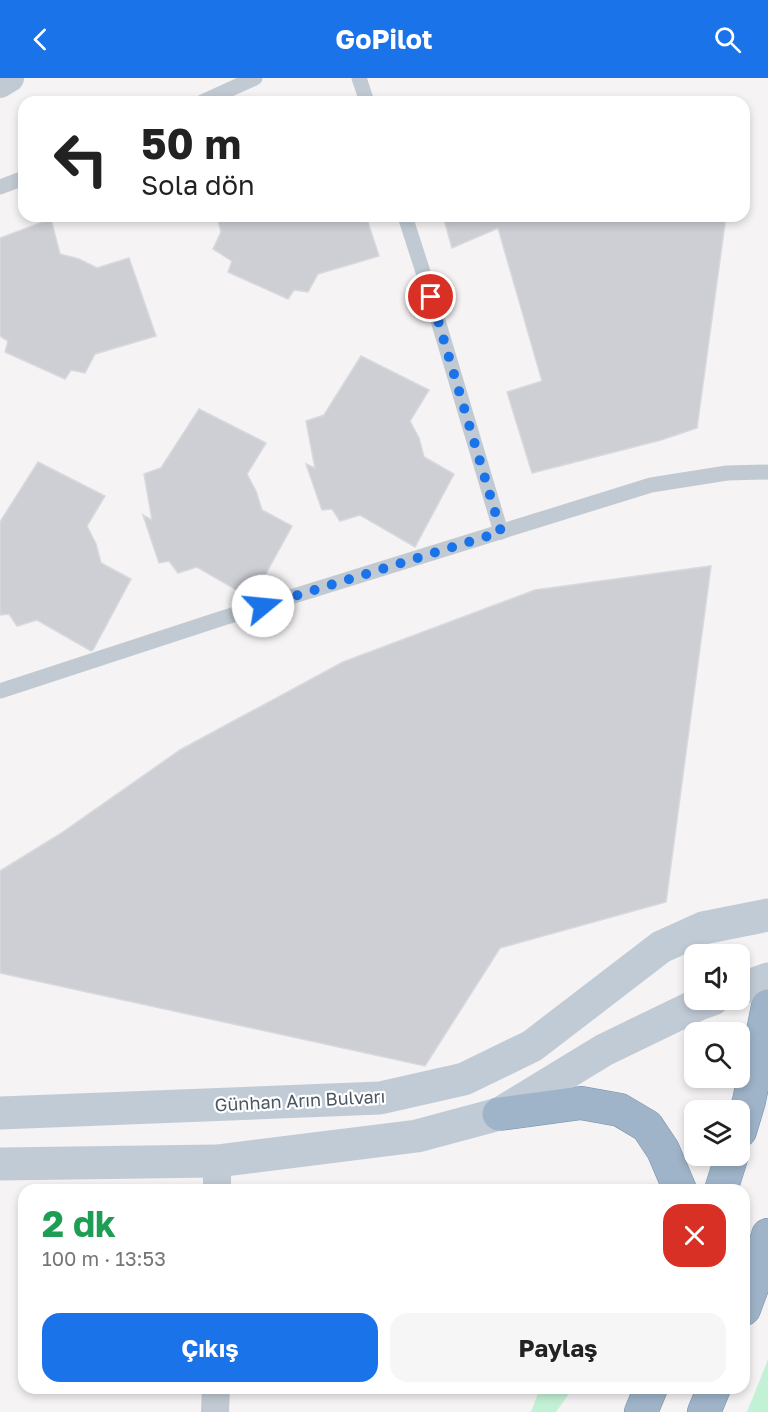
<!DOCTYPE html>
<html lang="tr">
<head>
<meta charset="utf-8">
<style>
	:root { --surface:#fff; --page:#f6f6f6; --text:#222; --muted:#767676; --accent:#1a73e8 }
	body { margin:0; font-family:"Golos Text",sans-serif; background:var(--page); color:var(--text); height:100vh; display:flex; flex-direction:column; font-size:22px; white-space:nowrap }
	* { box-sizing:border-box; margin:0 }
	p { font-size:20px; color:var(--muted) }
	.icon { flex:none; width:33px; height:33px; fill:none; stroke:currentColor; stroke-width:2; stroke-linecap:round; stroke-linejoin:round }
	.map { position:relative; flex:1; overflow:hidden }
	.sheet { position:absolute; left:18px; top:1106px; width:732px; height:210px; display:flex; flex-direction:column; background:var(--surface); border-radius:18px; box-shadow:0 3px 9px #0003 }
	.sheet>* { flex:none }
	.banner { position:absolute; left:18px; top:18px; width:732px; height:126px; border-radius:18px; box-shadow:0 3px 9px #0003; background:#fff; color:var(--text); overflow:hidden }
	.buttons { position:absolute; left:684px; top:866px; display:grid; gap:12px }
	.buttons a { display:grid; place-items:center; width:66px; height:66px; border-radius:12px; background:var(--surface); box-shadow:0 3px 9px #0003; font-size:30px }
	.pin { position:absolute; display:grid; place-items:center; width:51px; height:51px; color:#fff; margin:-26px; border:3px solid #fff; border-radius:50%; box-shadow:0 2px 6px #0007 }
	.me { position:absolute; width:66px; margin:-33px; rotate:73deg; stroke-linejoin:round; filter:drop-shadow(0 0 4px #0008) }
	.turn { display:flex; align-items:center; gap:21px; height:126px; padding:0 24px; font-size:27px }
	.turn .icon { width:78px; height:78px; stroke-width:2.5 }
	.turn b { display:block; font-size:42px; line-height:51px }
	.round { display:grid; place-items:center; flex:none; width:63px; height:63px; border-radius:18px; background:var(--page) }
	.headline { display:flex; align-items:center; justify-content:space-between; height:102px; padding:0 24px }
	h1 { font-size:36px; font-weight:700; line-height:45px; color:#1e9e55 }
	.button { display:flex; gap:12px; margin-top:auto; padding:12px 24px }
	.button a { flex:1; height:69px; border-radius:18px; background:var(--accent); color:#fff; font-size:24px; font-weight:700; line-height:69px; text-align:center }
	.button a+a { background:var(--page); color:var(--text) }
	header { display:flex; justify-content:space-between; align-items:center; height:78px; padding:0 24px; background:var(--accent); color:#fff; font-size:27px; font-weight:700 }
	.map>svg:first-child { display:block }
	.green { fill:#c3f1d5 }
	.building { fill:#cdcfd5; stroke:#d7d9de; stroke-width:1.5 }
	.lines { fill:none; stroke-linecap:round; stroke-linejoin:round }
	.trunk-casing { stroke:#7690ad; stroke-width:34 }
	.service { stroke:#c1cad2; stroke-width:15 }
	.minor { stroke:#c1cad2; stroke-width:28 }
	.secondary { stroke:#c1cbd6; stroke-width:33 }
	.trunk { stroke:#9fb4c9; stroke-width:33 }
	.route { stroke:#1a73e8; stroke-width:10; stroke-dasharray:0 18 }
	.labels { text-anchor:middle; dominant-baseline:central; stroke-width:4.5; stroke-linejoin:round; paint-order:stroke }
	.street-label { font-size:18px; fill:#4a5661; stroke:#fff }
</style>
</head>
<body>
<header><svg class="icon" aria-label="back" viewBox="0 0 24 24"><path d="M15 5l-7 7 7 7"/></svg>GoPilot<svg class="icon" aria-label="search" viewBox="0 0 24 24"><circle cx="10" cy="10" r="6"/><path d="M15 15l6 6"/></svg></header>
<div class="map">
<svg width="768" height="1334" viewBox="0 0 768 1334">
	<rect width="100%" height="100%" fill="#f5f3f3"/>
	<g class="green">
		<polygon points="768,1280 768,1334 747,1334 767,1284"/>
		<polygon points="540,1310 573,1310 556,1334 531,1334"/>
	</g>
	<g class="building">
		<polygon points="217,138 366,138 379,178 318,196 308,214 294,212 288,221 228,194 232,183 213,171 221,154"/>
		<polygon points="443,138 726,138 697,350 661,362 532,395 507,314 542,303 498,150 452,170"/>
		<polygon points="51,141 60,176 79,181 97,190 129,180 156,258 95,276 85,295 71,292 65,301 5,274 8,263 0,258 0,160"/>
		<polygon points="361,278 429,312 410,343 419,360 424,379 454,396 415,469 360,437 340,443 332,431 322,432 306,386 315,390 306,343 324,337"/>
		<polygon points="199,331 266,365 247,396 256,413 262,432 292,448 252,521 197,489 178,495 169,483 159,485 143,437 152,442 144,396 161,390"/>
		<polygon points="38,384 105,418 87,448 96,466 101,485 131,501 93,572 91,573 37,542 17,548 9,536 0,537 0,444"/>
		<polygon points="711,488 666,824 500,870 425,988 0,895 0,793 60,756 180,672 343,584 535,512"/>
	</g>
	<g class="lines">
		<defs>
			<g id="trunk">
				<polyline points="499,1036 581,1025 620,1032 647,1048 663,1072 680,1112"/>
				<polyline points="740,1053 749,1023 768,928"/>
				<polyline points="721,1112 732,1077"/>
				<polyline points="744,1231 754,1204 768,1157"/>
				<polyline points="641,1334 651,1310"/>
				<polyline points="704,1334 714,1310"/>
			</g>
		</defs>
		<use href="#trunk" class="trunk-casing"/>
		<g class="service">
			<polyline points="359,0 367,24"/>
			<polyline points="202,24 255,0"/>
			<polyline points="0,109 24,100"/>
			<polyline points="405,138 431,219 501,454"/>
			<polyline points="0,613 220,541 651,407 727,395 768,394"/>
		</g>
		<g class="minor">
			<polyline points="0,6 10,0"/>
			<polyline points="217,1112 217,1083"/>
			<polyline points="215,1334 216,1310"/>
		</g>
		<g class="secondary">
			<polyline points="740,911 768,901"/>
			<polyline points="0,1035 380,1020 464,1001 532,968 661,869 703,850 768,837"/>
			<polyline points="0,1086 217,1083 417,1058 499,1036 604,972 699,926 713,921"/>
		</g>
		<use href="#trunk" class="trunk"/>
	</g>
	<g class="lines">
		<polyline class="route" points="263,528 501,454 431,219"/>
	</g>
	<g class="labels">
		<g class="street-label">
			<text transform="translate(300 1022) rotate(-3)">Günhan Arın Bulvarı</text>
		</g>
	</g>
</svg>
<div class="buttons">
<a><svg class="icon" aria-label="sound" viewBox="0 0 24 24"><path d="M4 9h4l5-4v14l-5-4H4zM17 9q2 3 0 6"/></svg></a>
<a><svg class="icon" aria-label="search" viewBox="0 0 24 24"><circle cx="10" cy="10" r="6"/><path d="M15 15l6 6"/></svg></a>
<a><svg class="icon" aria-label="layers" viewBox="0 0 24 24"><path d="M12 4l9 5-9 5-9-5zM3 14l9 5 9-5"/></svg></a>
</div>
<div class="pin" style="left:431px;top:219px;background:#d93025"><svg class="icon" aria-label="arrive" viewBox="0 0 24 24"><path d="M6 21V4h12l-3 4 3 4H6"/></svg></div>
<svg class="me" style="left:263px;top:528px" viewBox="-20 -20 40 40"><circle r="19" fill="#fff"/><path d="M0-13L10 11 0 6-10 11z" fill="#1a73e8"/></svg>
<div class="banner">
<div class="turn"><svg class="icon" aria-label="left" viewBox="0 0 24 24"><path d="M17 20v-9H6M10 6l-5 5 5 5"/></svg><div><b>50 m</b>Sola dön</div></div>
</div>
<section class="sheet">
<div class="headline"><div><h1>2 dk</h1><p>100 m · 13:53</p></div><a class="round" style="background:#d93025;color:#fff"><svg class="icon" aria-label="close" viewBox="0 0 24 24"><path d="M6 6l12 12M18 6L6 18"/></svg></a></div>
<div class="button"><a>Çıkış</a><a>Paylaş</a></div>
</section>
</div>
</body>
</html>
